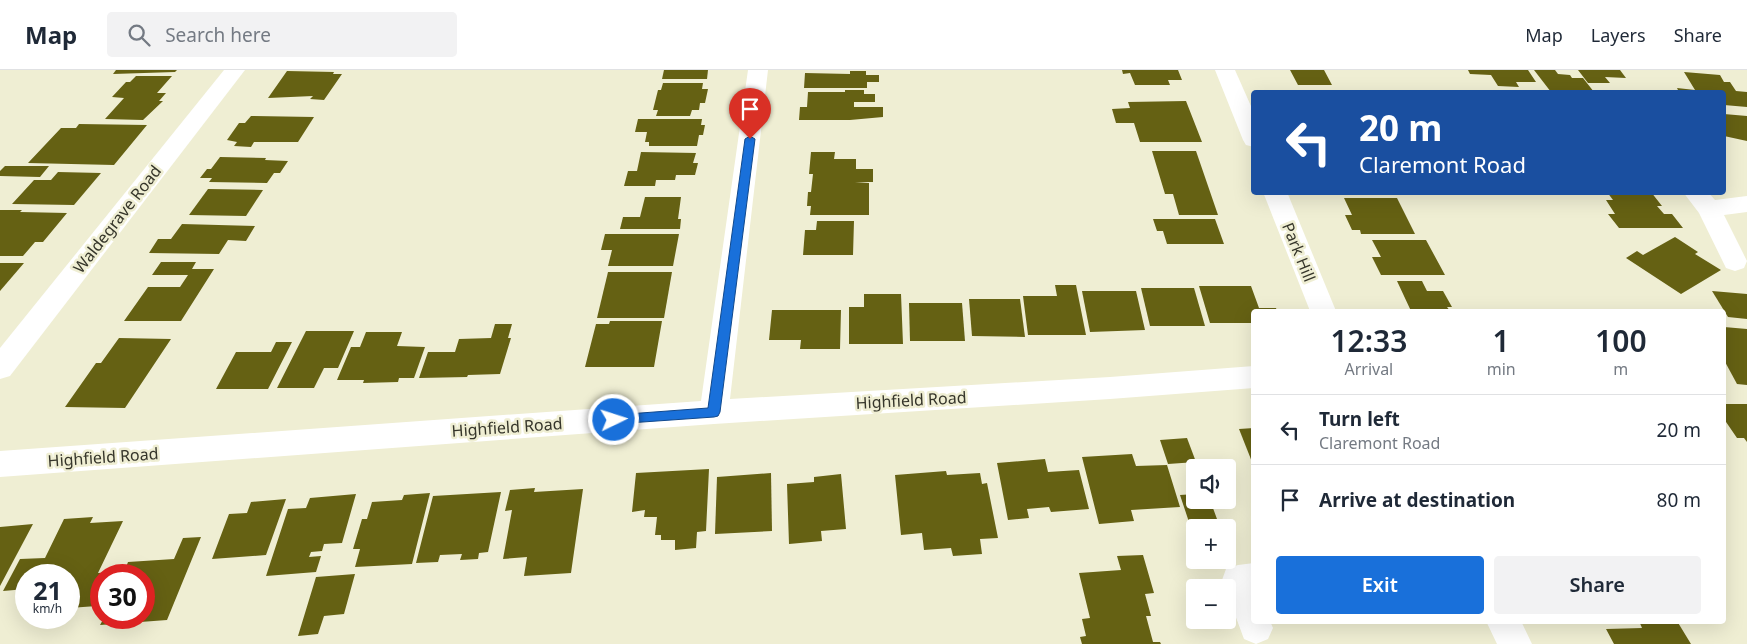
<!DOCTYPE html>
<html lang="en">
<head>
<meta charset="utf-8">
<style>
	:root { --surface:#fff; --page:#f2f2f3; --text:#1f2937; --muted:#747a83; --line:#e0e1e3; --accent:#1970da }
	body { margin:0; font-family:"Noto Sans",sans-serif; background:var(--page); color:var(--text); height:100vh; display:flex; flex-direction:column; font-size:19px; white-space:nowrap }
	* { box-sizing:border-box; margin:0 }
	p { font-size:16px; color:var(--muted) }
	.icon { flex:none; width:28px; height:28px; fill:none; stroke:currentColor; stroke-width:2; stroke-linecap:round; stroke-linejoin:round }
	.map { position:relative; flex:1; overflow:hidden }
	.side { position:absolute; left:1251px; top:239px; width:475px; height:315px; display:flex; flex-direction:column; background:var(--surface); border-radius:5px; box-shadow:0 5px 20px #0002 }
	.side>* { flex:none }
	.top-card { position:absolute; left:1251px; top:20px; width:475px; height:105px; border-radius:5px; box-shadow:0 5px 20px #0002; background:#1a4fa0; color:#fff; overflow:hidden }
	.controls { position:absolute; left:1186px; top:389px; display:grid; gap:10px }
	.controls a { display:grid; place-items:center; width:50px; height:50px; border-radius:5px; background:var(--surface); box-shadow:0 5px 20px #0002; font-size:25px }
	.speed { position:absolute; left:15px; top:494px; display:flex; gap:10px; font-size:25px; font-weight:700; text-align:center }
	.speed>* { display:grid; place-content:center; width:65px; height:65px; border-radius:50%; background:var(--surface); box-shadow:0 5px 20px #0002; line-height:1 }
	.speed small { font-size:12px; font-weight:400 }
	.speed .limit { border:8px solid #d22; background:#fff; color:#111 }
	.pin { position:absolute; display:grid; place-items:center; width:42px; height:42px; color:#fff; margin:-51px -21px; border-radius:50% 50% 50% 0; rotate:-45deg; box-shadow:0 0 5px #0007 }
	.pin .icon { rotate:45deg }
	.me { position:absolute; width:55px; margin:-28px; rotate:86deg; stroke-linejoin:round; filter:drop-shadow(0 0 4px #0008) }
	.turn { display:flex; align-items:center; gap:18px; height:105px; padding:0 25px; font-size:22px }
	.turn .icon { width:65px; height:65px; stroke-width:2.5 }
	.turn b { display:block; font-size:35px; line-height:42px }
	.eta { display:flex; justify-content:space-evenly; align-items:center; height:85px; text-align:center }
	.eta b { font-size:30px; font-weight:600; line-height:35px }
	.primary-button { display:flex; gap:10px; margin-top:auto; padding:10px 25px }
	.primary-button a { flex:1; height:58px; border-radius:5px; background:var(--accent); color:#fff; font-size:20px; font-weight:600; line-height:58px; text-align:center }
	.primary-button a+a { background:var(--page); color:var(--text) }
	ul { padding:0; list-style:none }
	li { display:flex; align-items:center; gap:15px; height:70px; padding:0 25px; border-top:1px solid var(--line) }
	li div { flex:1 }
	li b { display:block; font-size:19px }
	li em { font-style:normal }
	header { display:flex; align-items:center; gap:30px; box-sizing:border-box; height:70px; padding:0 25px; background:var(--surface); border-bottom:1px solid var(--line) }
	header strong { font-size:24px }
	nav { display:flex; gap:28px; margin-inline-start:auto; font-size:18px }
	.search { width:350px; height:45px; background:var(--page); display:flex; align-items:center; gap:12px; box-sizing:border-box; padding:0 18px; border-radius:5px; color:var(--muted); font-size:19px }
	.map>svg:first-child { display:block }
	.building { fill:#656113 }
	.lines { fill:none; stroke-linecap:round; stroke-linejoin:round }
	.minor { fill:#fff; fill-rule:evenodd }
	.route { fill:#1970da; stroke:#10498e }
	.labels { text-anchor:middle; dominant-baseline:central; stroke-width:5; stroke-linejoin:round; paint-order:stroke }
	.street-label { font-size:16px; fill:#35352a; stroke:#efeed3 }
</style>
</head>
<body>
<header>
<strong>Map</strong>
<div class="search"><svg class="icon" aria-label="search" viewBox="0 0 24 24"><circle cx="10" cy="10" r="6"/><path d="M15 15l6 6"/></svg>Search here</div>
<nav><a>Map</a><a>Layers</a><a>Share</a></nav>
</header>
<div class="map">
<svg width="1747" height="574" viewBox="0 0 1747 574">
	<rect width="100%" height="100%" fill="#efeed3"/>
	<g class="building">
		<polygon points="116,0 177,0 175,2 113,4"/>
		<polygon points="664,0 708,0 707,9 662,9"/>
		<polygon points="1122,0 1178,0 1182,10 1168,10 1170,15 1135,15 1130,3 1123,4"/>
		<polygon points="1290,0 1324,0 1332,15 1298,15"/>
		<polygon points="1468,0 1528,0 1536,12 1516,12 1519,17 1498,16 1491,5 1470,4"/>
		<polygon points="1534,0 1555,0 1558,4 1570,5 1572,8 1583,8 1594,22 1551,22"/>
		<polygon points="1578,0 1620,0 1626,8 1605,7 1610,13 1588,13"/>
		<polygon points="287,1 334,2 333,4 342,4 324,30 310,29 313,26 268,28"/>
		<polygon points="850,1 866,1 866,5 879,5 879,12 867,12 867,18 804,18 805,3 850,4"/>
		<polygon points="1684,2 1720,5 1724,12 1730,12 1736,21 1747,22 1747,37 1724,35 1724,22 1679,22 1677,18 1695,20"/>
		<polygon points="136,6 172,6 157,23 166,23 159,31 163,31 143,50 105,49 124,28 112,27 126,12 130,12"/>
		<polygon points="663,13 703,13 702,19 708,19 705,33 700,33 699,40 692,40 690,46 656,46 658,40 653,40 658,20 661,20"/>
		<polygon points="845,20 864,20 864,24 875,24 875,32 854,32 854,37 883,37 883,47 850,50 799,50 800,37 807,37 808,22 845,22"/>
		<polygon points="1186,31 1202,72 1140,72 1134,53 1116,53 1112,39 1130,38 1128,32"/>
		<polygon points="1724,44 1747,46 1747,71 1724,66"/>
		<polygon points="251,46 314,47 298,72 254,72 251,77 234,76 237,72 227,70 239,53 245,53"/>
		<polygon points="638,49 702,49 701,55 705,55 703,65 699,65 697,76 649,76 649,72 645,72 647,62 635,62"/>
		<polygon points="79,54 147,55 114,95 28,93 61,58 76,58"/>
		<polygon points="1152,81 1196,81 1218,145 1179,145 1173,124 1165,124"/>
		<polygon points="641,82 696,83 693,93 698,93 695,105 676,105 675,110 656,110 655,116 624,116 628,101 637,101"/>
		<polygon points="811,82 835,82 834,89 856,89 856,99 873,99 873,112 855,112 869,113 869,145 810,145 811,136 807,136 808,122 811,122 813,104 809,104"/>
		<polygon points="220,87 266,88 265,90 288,91 280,103 274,103 267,113 209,112 212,108 200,108 207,99 211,99"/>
		<polygon points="5,96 49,96 40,107 0,106 0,101"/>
		<polygon points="58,102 101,103 74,135 12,134 34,110 51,110"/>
		<polygon points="208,119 263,120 246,146 189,145"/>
		<polygon points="1607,122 1651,122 1662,136 1657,136 1664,144 1672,144 1683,158 1619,158 1608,144 1615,144 1606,130 1613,130"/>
		<polygon points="645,127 681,127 678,149 681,149 680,159 620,159 623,147 640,147"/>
		<polygon points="1344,128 1397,128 1415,164 1361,164 1360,160 1352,160 1345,145 1352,145"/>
		<polygon points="0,140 22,140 20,142 67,143 43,172 35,172 23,186 0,186"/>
		<polygon points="1153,149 1215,149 1224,174 1167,174 1163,161 1157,161"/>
		<polygon points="817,151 854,151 853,185 803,185 805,160 816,160"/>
		<polygon points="182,154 255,156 246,171 228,170 219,184 149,183 158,169 171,169"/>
		<polygon points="605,164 679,164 673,196 608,196 612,180 601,180"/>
		<polygon points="1675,167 1698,182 1695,184 1721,200 1681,224 1626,188 1637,181 1643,185"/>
		<polygon points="1372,170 1426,170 1445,205 1381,205 1372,187 1381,187"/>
		<polygon points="161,192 196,192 192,199 214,199 181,251 124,251 148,217 180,217 188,205 152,205"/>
		<polygon points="0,193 24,193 0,221"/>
		<polygon points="608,202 672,202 664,248 597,248"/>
		<polygon points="1397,211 1422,211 1427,221 1443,221 1452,237 1447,237 1450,241 1411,241"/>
		<polygon points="1055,215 1076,215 1086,265 1028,265 1023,226 1057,226"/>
		<polygon points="1199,216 1251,216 1259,238 1276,238 1277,241 1254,241 1254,253 1210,253"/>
		<polygon points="1141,218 1194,218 1205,256 1150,256"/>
		<polygon points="1082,221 1136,221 1145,260 1090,262"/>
		<polygon points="1712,221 1747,224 1747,249 1728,247"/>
		<polygon points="864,224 901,224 903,274 849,274 849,237 864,237"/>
		<polygon points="969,229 1020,229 1025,267 972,266"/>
		<polygon points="909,233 962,233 965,271 910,271"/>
		<polygon points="772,240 841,240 840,279 800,279 801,270 769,270"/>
		<polygon points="610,251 662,251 654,297 585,297 596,254 609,254"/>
		<polygon points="495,254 512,254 508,268 511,268 500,304 468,305 467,307 419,308 428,282 455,282 459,269 491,268"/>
		<polygon points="1724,257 1747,259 1747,315 1737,314 1724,290"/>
		<polygon points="306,261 354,261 338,298 324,298 314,318 277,318"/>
		<polygon points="366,262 402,262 397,276 425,277 414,308 399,308 398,312 363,313 364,310 337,310 351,277 360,277"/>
		<polygon points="119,268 171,269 125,338 65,337 96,293 101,293"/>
		<polygon points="276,272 292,272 268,319 216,319 236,282 271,282"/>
		<polygon points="1724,334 1747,334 1747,372 1744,368 1737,368 1724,349"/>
		<polygon points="1254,358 1254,397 1239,359"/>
		<polygon points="1187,368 1196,392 1168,394 1160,370"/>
		<polygon points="1132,384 1136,396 1167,395 1180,437 1131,440 1134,451 1099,454 1082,387"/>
		<polygon points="1045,389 1048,402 1079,400 1089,439 1051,442 1049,437 1027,439 1029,448 1008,450 997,393"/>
		<polygon points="709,399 706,461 697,462 696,478 675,480 675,470 661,470 661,465 655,465 657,447 644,447 645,440 632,442 636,403"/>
		<polygon points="946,401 947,405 980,403 982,414 987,413 998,468 980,469 982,484 953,486 951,478 924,480 922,463 901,465 895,405"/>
		<polygon points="771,403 772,461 715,464 717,407"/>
		<polygon points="841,404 846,459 821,461 822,471 789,474 787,414 814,412 814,407"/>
		<polygon points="535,418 534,422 583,419 571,503 524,506 527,487 503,489 512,440 505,441 510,420"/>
		<polygon points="501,422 488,482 479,483 478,489 460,490 462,484 440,485 438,492 416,493 433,426"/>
		<polygon points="430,423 412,494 355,497 360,479 353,479 362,449 367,449 372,432 402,430 404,425"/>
		<polygon points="356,424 342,473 324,474 322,481 311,482 309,487 321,486 316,502 266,506 288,439 306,438 310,428"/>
		<polygon points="1195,424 1195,430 1210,430 1217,449 1189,452 1180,425"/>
		<polygon points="286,429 266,485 212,489 229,444 247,443 251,432"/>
		<polygon points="93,447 90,453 123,451 98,503 112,502 111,505 101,505 101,526 97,536 69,538 69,505 26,505 26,519 3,521 20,489 45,488 64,449"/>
		<polygon points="33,454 0,516 0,457"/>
		<polygon points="201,467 167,550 100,555 104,548 144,548 144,505 123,505 128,492 174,489 183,468"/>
		<polygon points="1143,485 1154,523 1145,524 1151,546 1146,546 1153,572 1160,572 1161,574 1082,574 1080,567 1086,566 1082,549 1090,548 1079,503 1121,500 1117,486"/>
		<polygon points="355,504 344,544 324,546 318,564 298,566 316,507"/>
		<polygon points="1639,551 1677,551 1691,574 1614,574 1606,559 1642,558"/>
	</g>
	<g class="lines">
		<g class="minor">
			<polygon points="224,0 245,0 10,306 0,309 0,278"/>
			<polygon points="748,0 768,0 730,329 1110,307 1254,296 1254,318 1110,329 714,354 0,407 0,381 701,331"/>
			<polygon points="1215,0 1235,0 1254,43 1254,77 1246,75 1243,70"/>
			<polygon points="1263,122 1287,122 1336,241 1310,241"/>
			<polygon points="1683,122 1708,122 1715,130 1747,126 1747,142 1724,145 1747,191 1744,198 1735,201 1726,198 1699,143"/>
			<polygon points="1254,493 1254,551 1270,551 1273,558 1268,569 1256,574 1244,569 1228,526 1228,518 1224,518 1222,510 1226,499 1238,495"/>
			<polygon points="1486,551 1521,551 1532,574 1497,574"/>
		</g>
	</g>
	<polygon class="route" points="750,66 755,69 720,342 718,346 714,347 614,354 610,353 609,350 610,346 614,345 708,338 745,69"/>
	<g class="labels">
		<g class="street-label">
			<text transform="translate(117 149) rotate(-52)">Waldegrave Road</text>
			<text transform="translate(1299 182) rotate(68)">Park Hill</text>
			<text transform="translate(911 330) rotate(-3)">Highfield Road</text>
			<text transform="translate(507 357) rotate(-4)">Highfield Road</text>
			<text transform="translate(103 387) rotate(-4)">Highfield Road</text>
		</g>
	</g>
</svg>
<div class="controls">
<a><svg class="icon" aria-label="sound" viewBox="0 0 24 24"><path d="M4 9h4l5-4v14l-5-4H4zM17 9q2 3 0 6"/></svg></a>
<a>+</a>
<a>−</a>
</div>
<div class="speed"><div>21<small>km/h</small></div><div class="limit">30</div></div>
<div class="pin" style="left:750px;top:69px;background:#d93025"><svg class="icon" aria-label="arrive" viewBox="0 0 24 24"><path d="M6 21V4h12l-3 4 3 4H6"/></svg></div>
<svg class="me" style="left:614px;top:350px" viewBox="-20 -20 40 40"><circle r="17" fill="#1970da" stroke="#fff" stroke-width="3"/><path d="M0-11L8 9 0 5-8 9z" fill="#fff"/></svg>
<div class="top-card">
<div class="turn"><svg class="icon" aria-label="left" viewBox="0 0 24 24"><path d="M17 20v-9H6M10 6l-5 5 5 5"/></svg><div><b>20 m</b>Claremont Road</div></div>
</div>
<section class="side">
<div class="eta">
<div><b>12:33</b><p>Arrival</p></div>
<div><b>1</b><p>min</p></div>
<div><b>100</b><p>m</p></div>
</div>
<ul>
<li><svg class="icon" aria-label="left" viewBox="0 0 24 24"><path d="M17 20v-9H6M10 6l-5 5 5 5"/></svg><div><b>Turn left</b><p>Claremont Road</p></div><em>20 m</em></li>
<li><svg class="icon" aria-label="arrive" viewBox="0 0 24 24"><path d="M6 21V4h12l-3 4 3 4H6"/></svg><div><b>Arrive at destination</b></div><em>80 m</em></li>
</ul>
<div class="primary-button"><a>Exit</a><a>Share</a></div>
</section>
</div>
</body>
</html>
